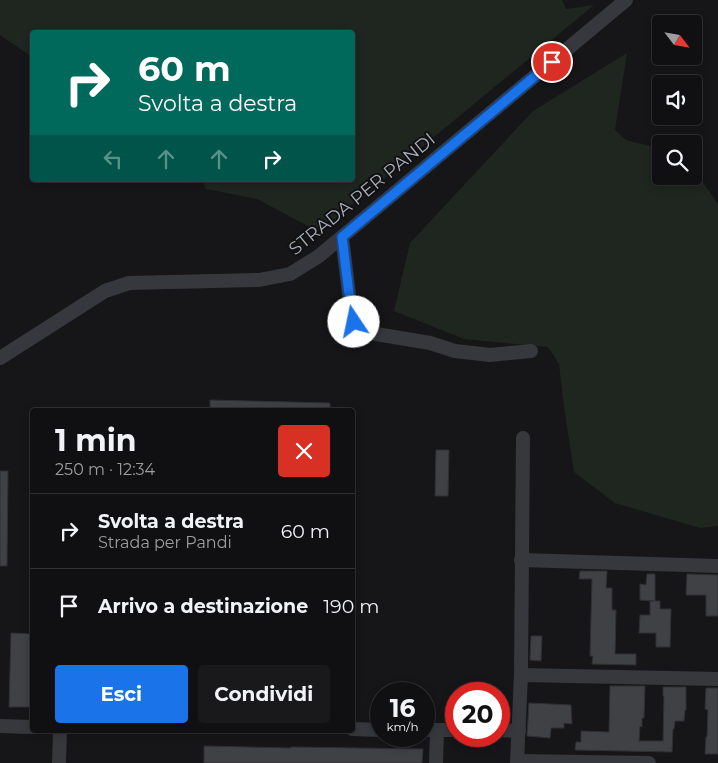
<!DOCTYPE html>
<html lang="it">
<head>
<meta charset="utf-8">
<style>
	:root { --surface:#101012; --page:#19191b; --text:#f1f3f6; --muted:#9c9d9f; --line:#303032; --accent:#1a73e8 }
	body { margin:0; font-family:Montserrat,sans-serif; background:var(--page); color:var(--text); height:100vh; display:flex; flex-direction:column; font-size:19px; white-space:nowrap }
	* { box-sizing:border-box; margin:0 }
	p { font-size:16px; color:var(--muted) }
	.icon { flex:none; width:28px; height:28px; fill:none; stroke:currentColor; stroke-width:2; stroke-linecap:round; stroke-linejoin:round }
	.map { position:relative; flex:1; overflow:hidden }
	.details { position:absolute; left:30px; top:408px; width:325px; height:325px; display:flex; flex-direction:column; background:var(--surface); border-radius:5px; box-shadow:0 2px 8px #0003,0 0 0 1px var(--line) }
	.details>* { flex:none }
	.hud { position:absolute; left:30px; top:30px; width:325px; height:152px; border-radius:5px; box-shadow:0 2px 8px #0003,0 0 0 1px var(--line); background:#00695c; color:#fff; overflow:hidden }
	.needle { width:32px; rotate:121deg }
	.fabs { position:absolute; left:652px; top:15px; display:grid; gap:10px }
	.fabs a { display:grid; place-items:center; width:50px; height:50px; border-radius:5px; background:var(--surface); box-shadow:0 2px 8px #0003,0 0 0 1px var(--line); font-size:25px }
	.speed { position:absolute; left:370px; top:682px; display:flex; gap:10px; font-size:25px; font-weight:700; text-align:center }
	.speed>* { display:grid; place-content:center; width:65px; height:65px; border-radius:50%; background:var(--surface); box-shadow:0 2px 8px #0003,0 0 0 1px var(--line); line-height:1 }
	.speed small { font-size:12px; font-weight:400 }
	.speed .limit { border:8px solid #d22; background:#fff; color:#111 }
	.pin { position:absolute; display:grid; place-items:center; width:42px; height:42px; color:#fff; margin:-21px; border:2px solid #fff; border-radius:50%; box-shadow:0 1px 5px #0007 }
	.me { position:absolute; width:55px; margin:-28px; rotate:349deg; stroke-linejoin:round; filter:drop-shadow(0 0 4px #0008) }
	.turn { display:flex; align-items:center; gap:18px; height:105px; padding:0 25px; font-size:22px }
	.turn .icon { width:65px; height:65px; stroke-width:2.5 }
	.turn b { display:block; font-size:35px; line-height:42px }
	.lanes { display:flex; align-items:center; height:48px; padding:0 25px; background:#0003; justify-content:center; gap:25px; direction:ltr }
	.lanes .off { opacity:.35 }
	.round { display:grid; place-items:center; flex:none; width:52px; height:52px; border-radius:5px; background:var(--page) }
	.summary { display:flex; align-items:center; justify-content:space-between; height:85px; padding:0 25px }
	h1 { font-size:30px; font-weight:700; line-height:38px }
	.primary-button { display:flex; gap:10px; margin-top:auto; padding:10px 25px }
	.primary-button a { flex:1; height:58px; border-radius:5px; background:var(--accent); color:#fff; font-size:20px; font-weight:700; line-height:58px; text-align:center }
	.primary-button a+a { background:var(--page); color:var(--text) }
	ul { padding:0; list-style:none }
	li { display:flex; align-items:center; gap:15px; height:75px; padding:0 25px; border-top:1px solid var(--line) }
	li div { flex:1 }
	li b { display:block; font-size:19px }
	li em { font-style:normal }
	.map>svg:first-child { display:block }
	.green { fill:#1e261f }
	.building { fill:#404145; stroke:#303034 }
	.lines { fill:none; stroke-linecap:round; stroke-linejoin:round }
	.minor { stroke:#37383d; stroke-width:14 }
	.route-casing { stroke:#114b97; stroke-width:12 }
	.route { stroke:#1a73e8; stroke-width:9 }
	.labels { text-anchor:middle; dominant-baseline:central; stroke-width:4; stroke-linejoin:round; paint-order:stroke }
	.street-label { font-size:18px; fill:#a8adb8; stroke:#111113 }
</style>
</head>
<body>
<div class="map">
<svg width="718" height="763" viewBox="0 0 718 763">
	<rect width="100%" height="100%" fill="#161618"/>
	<g class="green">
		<polygon points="0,0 562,0 566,9 594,5 319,232 257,199 206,189 202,180 352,180 352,32 32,32 32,57 0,35"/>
		<polygon points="627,53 615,130 626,140 661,149 661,176 694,176 694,170 718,204 718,526 700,528 615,503 574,472 564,407 559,364 548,347 464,339 394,311 410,243 533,111"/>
	</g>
	<g class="building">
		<polygon points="210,400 330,403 330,410 210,410"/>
		<polygon points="436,450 449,450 448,496 435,496"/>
		<polygon points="0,471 8,471 7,566 0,566"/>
		<polygon points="580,571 607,571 606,588 612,588 612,610 616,610 615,654 636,654 636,665 592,664 593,656 590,656 592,579 579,579"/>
		<polygon points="647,574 655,574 655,601 660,601 660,609 671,609 670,647 656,647 656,633 639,633 640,615 650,615 650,601 654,601 640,600 640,584 646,585"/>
		<polygon points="687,574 718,575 718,616 706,616 706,595 686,595"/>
		<polygon points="11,633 32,634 32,707 9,707"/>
		<polygon points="531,636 542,636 541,661 530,660"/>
		<polygon points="610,686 645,686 644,718 642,718 642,727 640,726 639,741 663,741 664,696 663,696 663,687 686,687 686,710 685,710 684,721 675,721 674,729 673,729 672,752 575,750 576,742 581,742 581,731 609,732"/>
		<polygon points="706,688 718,688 718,754 705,754 706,737 707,737 708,710 705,709"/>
		<polygon points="529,703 571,705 572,724 564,723 564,728 551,728 550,738 527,736"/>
		<polygon points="204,746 291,748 291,747 423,749 422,763 204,763"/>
	</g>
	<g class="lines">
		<g class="minor">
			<polyline points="342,237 349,294 354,322 364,329 376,334 430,343 455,351 490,355 531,351"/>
			<polyline points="0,358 105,291 129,283 259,280 290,274 319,256 626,0"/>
			<polyline points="521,560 718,566"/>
			<polyline points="521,675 718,679"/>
			<polyline points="0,726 32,727"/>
			<polyline points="352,729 381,730"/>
			<polyline points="424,730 456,730"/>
			<polyline points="499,730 519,731"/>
			<polyline points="517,761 649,763"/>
			<polyline points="59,763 60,730"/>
			<polyline points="436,763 437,730"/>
			<polyline points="517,763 521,675 523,438"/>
		</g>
	</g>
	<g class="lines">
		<defs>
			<polyline id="route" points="354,322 349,294 342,237 552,62"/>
		</defs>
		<use href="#route" class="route-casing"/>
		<use href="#route" class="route"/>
	</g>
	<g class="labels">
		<g class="street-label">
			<text transform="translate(362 194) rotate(-39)">STRADA PER PANDI</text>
		</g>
	</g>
</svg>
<div class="fabs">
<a><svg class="needle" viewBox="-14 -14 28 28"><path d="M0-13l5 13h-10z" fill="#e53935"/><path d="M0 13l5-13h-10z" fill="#9c9d9f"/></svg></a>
<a><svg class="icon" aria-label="sound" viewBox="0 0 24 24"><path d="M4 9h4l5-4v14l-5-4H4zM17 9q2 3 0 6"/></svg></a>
<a><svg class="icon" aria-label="search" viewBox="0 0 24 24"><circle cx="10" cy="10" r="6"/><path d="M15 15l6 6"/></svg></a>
</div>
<div class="speed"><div>16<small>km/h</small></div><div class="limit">20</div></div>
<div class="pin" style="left:552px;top:62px;background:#d93025"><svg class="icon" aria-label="arrive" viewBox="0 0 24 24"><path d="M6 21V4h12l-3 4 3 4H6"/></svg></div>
<svg class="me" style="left:354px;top:322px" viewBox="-20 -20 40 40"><circle r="19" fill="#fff"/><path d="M0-13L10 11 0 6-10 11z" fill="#1a73e8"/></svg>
<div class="hud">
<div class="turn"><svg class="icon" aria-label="right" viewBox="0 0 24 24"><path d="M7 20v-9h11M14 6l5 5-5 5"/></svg><div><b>60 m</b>Svolta a destra</div></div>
<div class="lanes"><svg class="icon off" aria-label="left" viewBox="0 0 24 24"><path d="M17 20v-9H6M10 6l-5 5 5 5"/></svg><svg class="icon off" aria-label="ahead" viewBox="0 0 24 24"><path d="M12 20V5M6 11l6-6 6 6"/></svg><svg class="icon off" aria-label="ahead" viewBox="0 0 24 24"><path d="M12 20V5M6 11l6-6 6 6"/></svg><svg class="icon" aria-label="right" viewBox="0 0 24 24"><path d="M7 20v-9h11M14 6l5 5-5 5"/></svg></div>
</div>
<section class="details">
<div class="summary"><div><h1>1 min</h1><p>250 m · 12:34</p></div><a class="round" style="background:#d93025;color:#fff"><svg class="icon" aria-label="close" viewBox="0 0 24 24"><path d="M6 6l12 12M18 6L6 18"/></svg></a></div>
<ul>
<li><svg class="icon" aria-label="right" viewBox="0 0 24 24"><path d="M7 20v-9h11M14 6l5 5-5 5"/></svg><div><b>Svolta a destra</b><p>Strada per Pandi</p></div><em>60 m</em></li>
<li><svg class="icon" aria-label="arrive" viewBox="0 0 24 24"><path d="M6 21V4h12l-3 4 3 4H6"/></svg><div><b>Arrivo a destinazione</b></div><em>190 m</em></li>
</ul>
<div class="primary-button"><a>Esci</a><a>Condividi</a></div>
</section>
</div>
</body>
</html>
